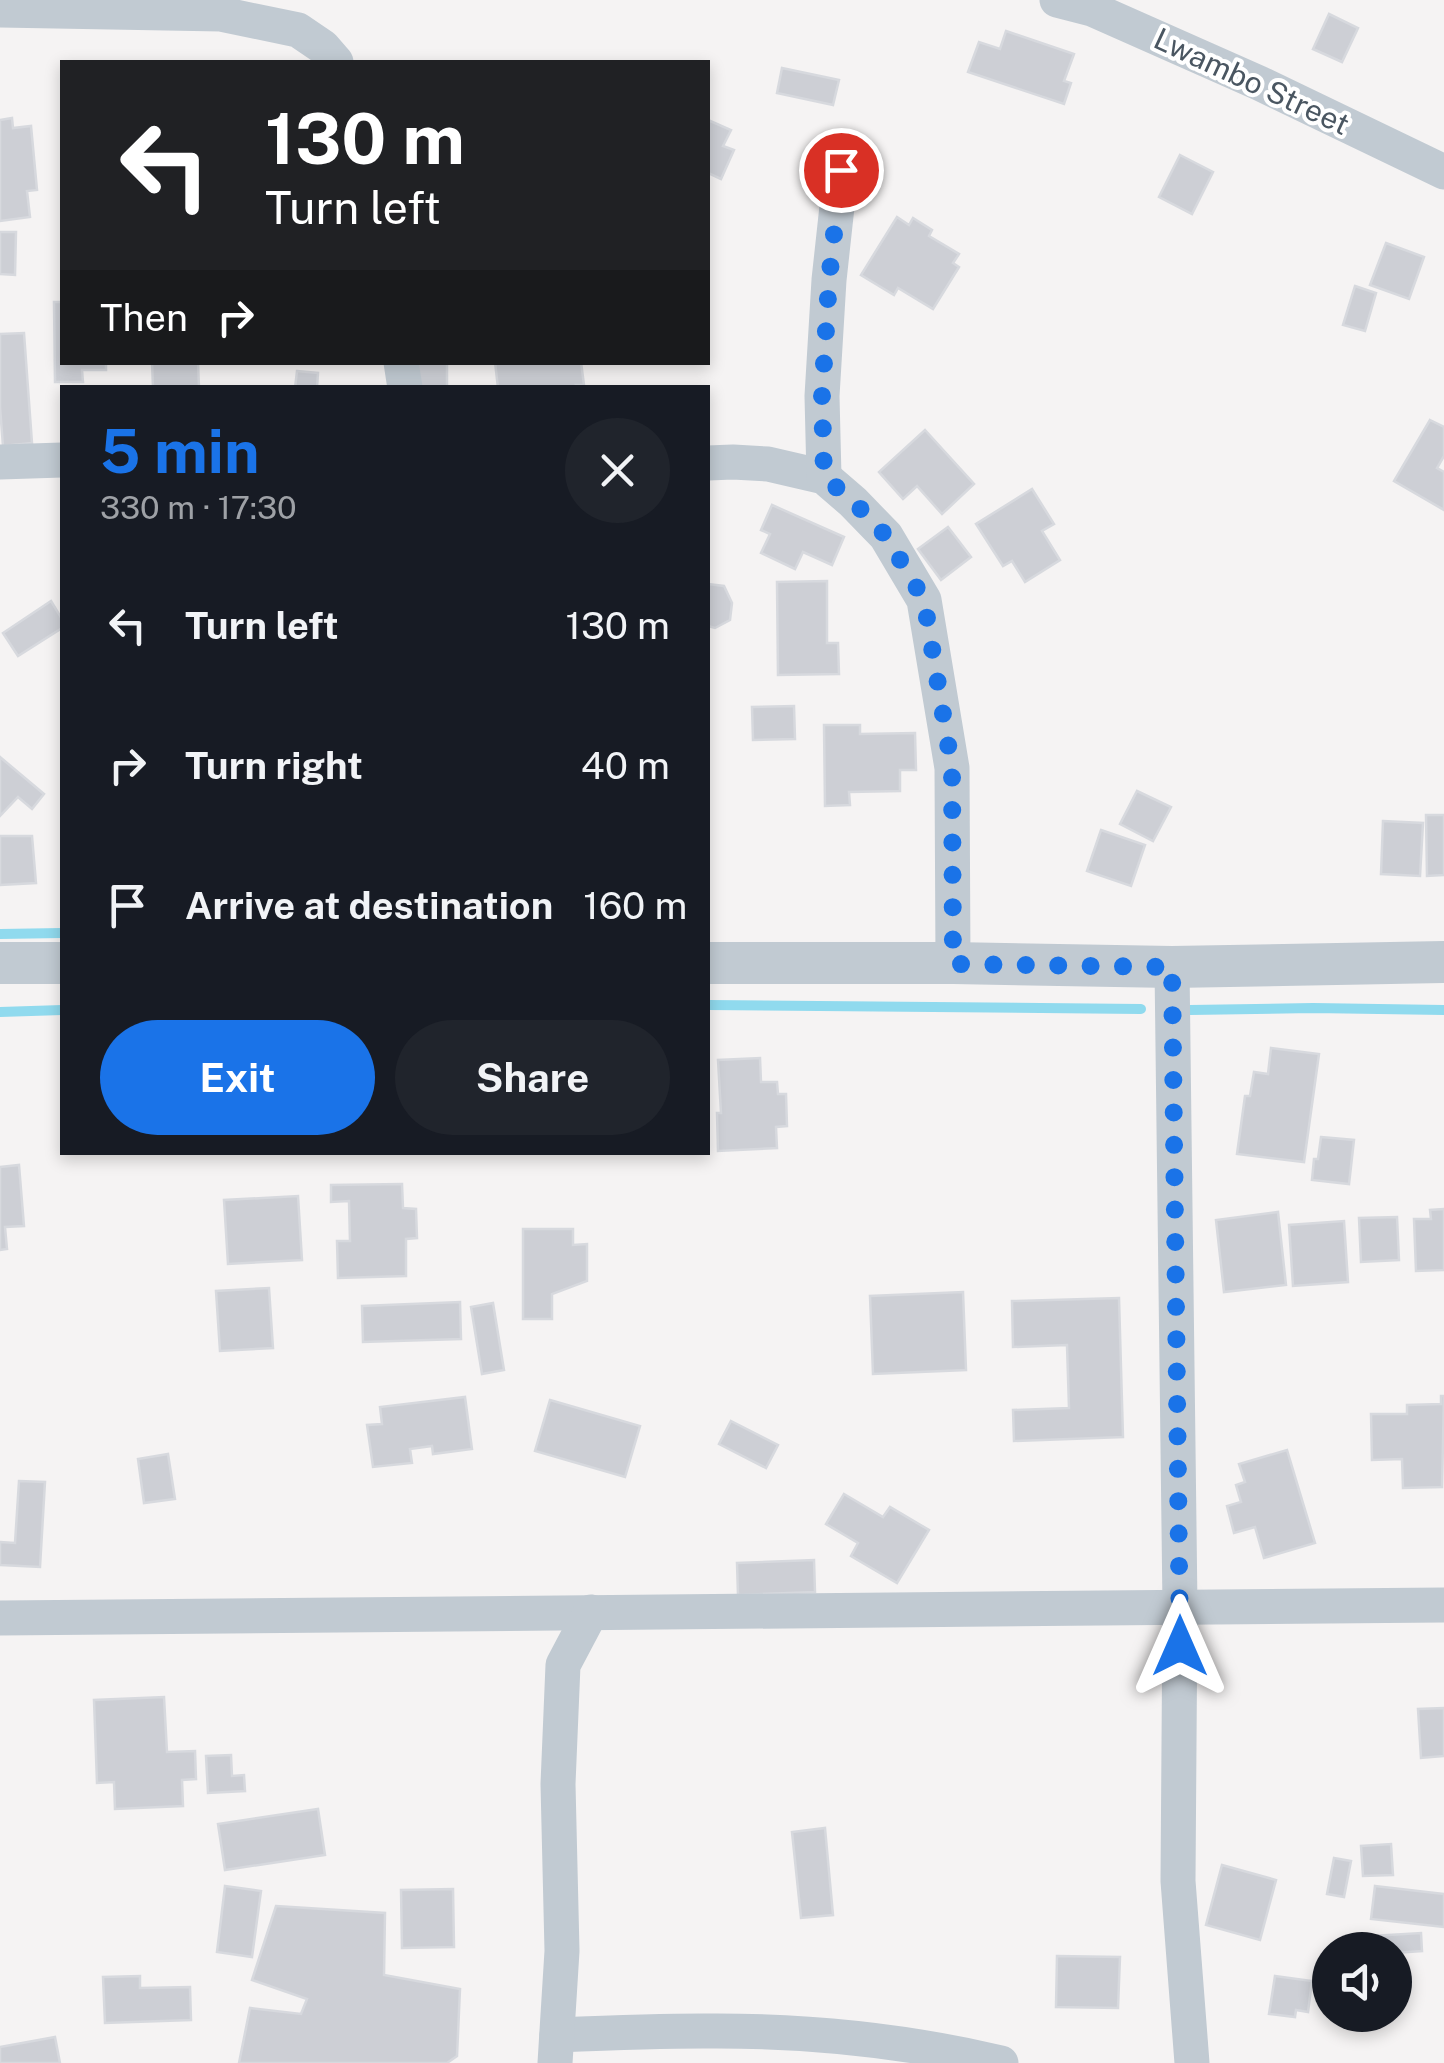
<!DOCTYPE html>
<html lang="en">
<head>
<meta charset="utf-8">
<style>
	:root { --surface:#171b24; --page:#20242c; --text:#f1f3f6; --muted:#9ea1a6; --accent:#1a73e8 }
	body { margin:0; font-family:"Public Sans",sans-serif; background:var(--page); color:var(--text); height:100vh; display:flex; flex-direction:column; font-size:38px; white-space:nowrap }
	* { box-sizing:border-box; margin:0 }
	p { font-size:32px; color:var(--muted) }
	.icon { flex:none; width:55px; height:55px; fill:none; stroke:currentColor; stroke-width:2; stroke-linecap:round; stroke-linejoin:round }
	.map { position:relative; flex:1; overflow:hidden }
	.drawer { position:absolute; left:60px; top:385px; width:650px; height:770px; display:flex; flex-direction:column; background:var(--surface); border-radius:0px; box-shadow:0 5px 15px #0003 }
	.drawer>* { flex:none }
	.guide { position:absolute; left:60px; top:60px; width:650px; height:305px; border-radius:0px; box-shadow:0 5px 15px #0003; background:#202124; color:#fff; overflow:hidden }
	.tools { position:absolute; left:1312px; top:1932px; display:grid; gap:20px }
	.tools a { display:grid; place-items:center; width:100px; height:100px; border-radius:50%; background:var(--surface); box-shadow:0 5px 15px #0003; font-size:50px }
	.pin { position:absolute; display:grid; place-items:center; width:85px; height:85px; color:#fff; margin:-42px; border:5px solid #fff; border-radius:50%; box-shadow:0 2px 10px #0007 }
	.me { position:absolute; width:110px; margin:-55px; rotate:0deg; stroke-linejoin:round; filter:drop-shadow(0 0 8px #0008) }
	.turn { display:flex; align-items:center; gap:35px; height:210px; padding:0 40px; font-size:45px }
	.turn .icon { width:130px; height:130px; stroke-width:2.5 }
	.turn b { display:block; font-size:70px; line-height:85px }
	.then { display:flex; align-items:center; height:95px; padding:0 40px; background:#0003; gap:20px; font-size:38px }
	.round { display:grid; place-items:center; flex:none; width:105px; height:105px; border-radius:52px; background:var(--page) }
	.summary { display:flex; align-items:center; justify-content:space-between; height:170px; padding:0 40px }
	h1 { font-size:60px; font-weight:700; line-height:75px; color:var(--accent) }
	.primary-button { display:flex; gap:20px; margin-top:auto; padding:20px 40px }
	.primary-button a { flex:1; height:115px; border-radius:60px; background:var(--accent); color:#fff; font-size:40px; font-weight:700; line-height:115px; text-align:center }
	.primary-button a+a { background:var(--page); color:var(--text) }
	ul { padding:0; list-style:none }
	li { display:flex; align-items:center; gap:30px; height:140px; padding:0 40px }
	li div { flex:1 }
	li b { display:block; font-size:38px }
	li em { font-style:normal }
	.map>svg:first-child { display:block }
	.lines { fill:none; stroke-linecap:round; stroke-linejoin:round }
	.stream { stroke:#90daee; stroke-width:10 }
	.building { fill:#cdcfd5; stroke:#d7d9de; stroke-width:2.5 }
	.minor { stroke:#c1cad2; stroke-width:35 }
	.tertiary { stroke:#c1cad2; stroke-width:42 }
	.route { stroke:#1a73e8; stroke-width:18; stroke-dasharray:0 32.4 }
	.labels { text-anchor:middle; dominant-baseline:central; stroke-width:8; stroke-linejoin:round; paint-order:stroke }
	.street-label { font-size:30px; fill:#4a5661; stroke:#fff }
</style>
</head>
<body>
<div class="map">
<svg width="1444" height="2063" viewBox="0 0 1444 2063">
	<rect width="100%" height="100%" fill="#f5f3f3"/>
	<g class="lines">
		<g class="stream">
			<polyline points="0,934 62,933"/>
			<polyline points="708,1005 1141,1009"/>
			<polyline points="1190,1010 1313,1008 1444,1010"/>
			<polyline points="0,1012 62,1010"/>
		</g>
	</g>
	<g class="building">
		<polygon points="1329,14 1358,28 1342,62 1313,49"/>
		<polygon points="1006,31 1074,54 1064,81 1071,83 1064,104 968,72 979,42 1000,49"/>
		<polygon points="782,68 839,80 833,105 777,93"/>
		<polygon points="12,118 13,128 31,126 37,190 27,191 30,217 0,221 0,120"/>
		<polygon points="708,120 731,130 723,146 734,150 721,179 708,173"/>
		<polygon points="1180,155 1213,172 1192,214 1159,197"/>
		<polygon points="897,217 909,225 913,218 932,230 929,236 959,254 953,263 959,267 933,309 898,288 894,295 861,275"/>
		<polygon points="0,232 16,232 15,275 0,274"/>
		<polygon points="1386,243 1424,257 1409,299 1370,285"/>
		<polygon points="1355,286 1376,293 1365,331 1343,325"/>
		<polygon points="54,302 62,302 62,362 106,362 106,370 82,370 83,382 55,382"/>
		<polygon points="24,333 32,443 3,446 0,407 0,334"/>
		<polygon points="152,362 198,362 199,388 153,388"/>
		<rect x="415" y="362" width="32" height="26"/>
		<polygon points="495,362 581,362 584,385 576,385 577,388 498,388"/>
		<polygon points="297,371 318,373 317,388 295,388"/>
		<polygon points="1430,420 1444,427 1444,456 1437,468 1444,472 1444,510 1394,481"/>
		<polygon points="925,430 974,484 942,514 917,486 903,499 879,472"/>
		<polygon points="1032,489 1054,524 1042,531 1060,560 1025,582 1012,561 1003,566 976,524"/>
		<polygon points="772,505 844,537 832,565 803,552 795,569 761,553 770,534 761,530"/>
		<polygon points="948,527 971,557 941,580 918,549"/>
		<polygon points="827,581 827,643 838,643 839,674 778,675 777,582"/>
		<polygon points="708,584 724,586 732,603 730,620 715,628 708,626"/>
		<polygon points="51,601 62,619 62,628 18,656 3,633"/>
		<polygon points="794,706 795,739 753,740 752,707"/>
		<polygon points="824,725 860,725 860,734 915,733 916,770 900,770 900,791 849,792 850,805 825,806"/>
		<polygon points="0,757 44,794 32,809 18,797 0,816"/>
		<polygon points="1137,791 1171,807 1153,841 1120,824"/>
		<polygon points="1426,815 1444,815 1444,875 1427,876"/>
		<polygon points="1383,821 1423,823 1420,876 1381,874"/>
		<polygon points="1101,830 1145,845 1131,886 1087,871"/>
		<polygon points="0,836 32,836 36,883 0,885"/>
		<polygon points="1271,1048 1319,1054 1304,1162 1237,1154 1245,1096 1250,1096 1254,1072 1268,1074"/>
		<polygon points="760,1058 761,1082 777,1082 778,1094 786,1094 787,1126 776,1127 777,1148 718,1151 717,1113 721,1113 718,1060"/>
		<polygon points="1321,1137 1354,1140 1349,1184 1312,1180 1314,1159 1318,1159"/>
		<polygon points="19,1165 24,1226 5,1227 7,1249 0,1250 0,1167"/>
		<polygon points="402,1184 403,1208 416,1209 417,1238 406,1239 406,1276 338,1278 337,1241 350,1241 349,1201 331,1202 331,1185"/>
		<polygon points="298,1196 302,1260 228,1264 224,1200"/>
		<polygon points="1444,1209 1444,1270 1416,1271 1414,1219 1431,1219 1430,1210"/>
		<polygon points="1278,1212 1286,1285 1224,1292 1216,1220"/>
		<polygon points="1397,1217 1399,1260 1361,1262 1359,1218"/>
		<polygon points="1344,1221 1348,1282 1293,1286 1289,1225"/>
		<polygon points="523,1229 573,1229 573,1245 587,1244 587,1281 552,1294 552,1319 523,1319"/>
		<polygon points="269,1288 273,1348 220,1351 216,1291"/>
		<polygon points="963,1292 966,1370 873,1374 870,1296"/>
		<polygon points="1119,1298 1123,1437 1014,1441 1013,1410 1069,1408 1067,1345 1013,1347 1012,1301"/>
		<polygon points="460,1302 461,1339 363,1342 362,1306"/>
		<polygon points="493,1303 504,1370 482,1374 471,1307"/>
		<polygon points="1441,1396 1444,1396 1442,1487 1403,1488 1402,1459 1372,1460 1371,1414 1407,1414 1407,1405 1441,1404"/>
		<polygon points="465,1397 472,1449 433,1454 432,1446 410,1449 412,1463 373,1467 367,1425 382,1424 380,1407"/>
		<polygon points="550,1400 640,1426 625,1477 535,1451"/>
		<polygon points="731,1421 778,1445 766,1468 719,1444"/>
		<polygon points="1287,1450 1315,1543 1264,1558 1255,1527 1234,1533 1227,1506 1241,1502 1236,1485 1245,1482 1239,1464"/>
		<polygon points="168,1454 175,1499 144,1503 138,1459"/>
		<polygon points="19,1481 45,1482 40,1567 0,1565 0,1542 15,1543"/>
		<polygon points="844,1494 883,1517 890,1507 929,1530 897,1583 851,1556 858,1543 826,1524"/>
		<polygon points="814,1560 815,1592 738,1595 737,1563"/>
		<polygon points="164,1697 167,1752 195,1751 196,1779 182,1780 183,1806 115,1809 114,1782 97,1783 94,1700"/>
		<polygon points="1444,1708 1444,1756 1421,1758 1418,1709"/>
		<polygon points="231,1755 232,1776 244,1775 245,1791 208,1793 206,1756"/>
		<polygon points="318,1809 325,1855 225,1870 218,1824"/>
		<polygon points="825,1828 833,1915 801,1918 792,1832"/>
		<polygon points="1391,1844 1393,1875 1363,1876 1361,1846"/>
		<polygon points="1334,1858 1351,1861 1344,1897 1327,1894"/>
		<polygon points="1222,1865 1276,1880 1260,1940 1206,1925"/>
		<polygon points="225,1886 261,1891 252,1957 217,1952"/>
		<polygon points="1375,1886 1444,1894 1444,1927 1371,1919"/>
		<polygon points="453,1889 454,1947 402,1948 401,1890"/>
		<polygon points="276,1906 385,1913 384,1975 460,1989 457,2056 447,2063 239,2063 250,2008 301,2014 307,1999 252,1980"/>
		<polygon points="1421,1933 1422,1951 1395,1953 1395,1950 1356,1950 1355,1937"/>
		<polygon points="1057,1956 1120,1957 1118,2008 1056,2007"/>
		<polygon points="140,1976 140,1988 190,1987 191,2020 105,2023 103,1977"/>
		<polygon points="1275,1976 1312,1981 1308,2012 1296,2010 1295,2017 1269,2014"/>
		<polygon points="55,2037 60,2063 0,2063 0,2047"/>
	</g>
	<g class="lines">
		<g class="minor">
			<polyline points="1057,0 1092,9 1259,83 1444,172"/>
			<polyline points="0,10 221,14 298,30 323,47 336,62"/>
			<polyline points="401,362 405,388"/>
			<polyline points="0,462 62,460"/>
			<polyline points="708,463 733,462 768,464 824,477 853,502 886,536 924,600 952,768 953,963"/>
			<polyline points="824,477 822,396 829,280 841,170"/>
			<polyline points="1172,967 1180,1607 1178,1881 1192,2063"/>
			<polyline points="0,1618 1444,1605"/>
			<path d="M557 2035C606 2033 655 2031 703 2031 802 2030 904 2040 1001 2063"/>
			<polyline points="555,2063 562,1951 558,1784 563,1665 591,1612"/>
		</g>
		<g class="tertiary">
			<polyline points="0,963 62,963"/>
			<polyline points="708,963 953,963 1172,967 1444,962"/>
		</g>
	</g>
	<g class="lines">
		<polyline class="route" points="841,170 829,280 822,396 824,477 854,502 886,536 924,600 952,768 953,964 1172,967 1180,1646"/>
	</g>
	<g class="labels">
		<g class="street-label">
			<text transform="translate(1252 81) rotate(25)">Lwambo Street</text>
		</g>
	</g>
</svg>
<div class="tools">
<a><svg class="icon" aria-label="sound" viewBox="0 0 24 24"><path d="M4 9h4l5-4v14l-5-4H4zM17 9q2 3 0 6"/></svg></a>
</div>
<div class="pin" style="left:841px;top:170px;background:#d93025"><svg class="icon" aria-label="arrive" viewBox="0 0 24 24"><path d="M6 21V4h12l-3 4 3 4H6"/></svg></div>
<svg class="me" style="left:1180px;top:1646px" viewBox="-20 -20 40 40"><path d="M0-17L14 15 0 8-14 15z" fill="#1a73e8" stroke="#fff" stroke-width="4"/></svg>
<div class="guide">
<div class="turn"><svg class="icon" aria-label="left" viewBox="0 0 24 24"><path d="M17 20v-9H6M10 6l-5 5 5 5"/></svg><div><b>130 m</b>Turn left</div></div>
<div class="then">Then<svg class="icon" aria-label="right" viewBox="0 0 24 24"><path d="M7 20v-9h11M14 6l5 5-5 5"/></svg></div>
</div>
<section class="drawer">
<div class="summary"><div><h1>5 min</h1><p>330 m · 17:30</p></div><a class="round"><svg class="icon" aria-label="close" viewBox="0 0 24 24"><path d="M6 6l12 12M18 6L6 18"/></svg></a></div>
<ul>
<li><svg class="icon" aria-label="left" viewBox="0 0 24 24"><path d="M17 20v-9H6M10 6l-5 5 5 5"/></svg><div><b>Turn left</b></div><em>130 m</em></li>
<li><svg class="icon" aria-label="right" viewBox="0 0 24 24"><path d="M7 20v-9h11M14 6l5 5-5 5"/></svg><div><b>Turn right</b></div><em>40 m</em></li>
<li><svg class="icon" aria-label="arrive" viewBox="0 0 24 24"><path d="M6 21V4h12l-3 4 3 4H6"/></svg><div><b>Arrive at destination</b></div><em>160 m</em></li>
</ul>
<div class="primary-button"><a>Exit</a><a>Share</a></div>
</section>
</div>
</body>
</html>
